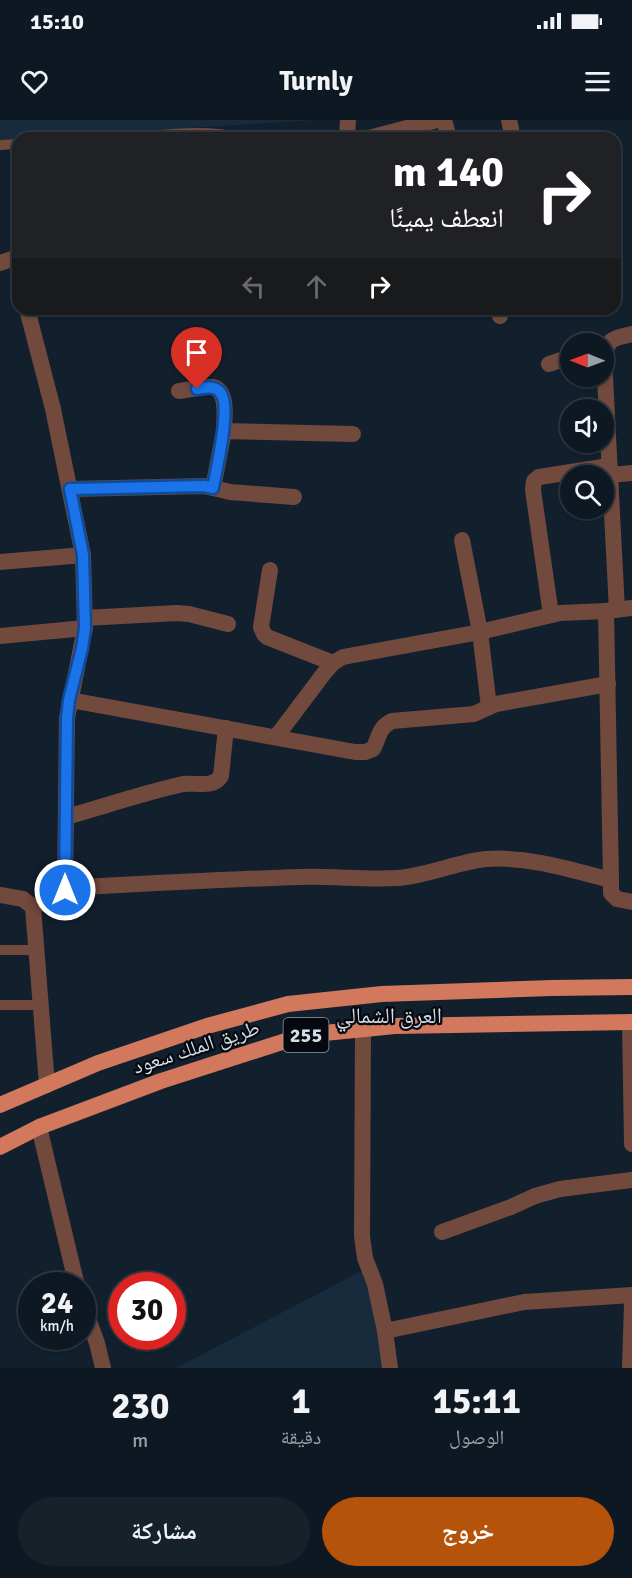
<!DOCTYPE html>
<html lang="ar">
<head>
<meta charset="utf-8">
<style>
	:root { --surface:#0e1822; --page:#17212a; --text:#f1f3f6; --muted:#9ba0a5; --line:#2e3740; --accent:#b45309 }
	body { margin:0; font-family:Signika,"Noto Naskh Arabic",sans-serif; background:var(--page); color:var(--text); direction:rtl; height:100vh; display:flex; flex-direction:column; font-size:22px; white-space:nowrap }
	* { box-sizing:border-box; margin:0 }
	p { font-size:20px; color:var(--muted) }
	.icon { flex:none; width:33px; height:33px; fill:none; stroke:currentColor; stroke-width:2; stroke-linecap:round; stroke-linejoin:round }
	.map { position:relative; height:1248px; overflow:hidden; direction:ltr }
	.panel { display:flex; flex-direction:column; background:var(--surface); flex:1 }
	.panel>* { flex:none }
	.banner { position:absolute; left:12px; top:12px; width:609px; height:183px; border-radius:18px; box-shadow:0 2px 4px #0004,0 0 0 2px var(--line); direction:rtl; background:#202124; color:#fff; overflow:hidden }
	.needle { width:39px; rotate:271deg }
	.tools { position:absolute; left:560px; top:213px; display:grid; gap:12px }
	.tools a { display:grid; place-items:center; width:54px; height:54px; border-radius:50%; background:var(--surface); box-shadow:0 2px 4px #0004,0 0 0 2px var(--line); font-size:30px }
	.speed { position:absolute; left:18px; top:1152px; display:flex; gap:12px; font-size:30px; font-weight:700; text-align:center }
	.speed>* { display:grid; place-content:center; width:78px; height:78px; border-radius:50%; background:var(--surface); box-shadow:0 2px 4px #0004,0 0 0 2px var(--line); line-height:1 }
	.speed small { font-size:15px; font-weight:400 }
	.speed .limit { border:9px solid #d22; background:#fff; color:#111 }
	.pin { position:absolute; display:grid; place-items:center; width:51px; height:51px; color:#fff; margin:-62px -26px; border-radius:50% 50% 50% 0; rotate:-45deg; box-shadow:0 0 6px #0007 }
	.pin .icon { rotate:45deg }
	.me { position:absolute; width:66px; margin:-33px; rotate:0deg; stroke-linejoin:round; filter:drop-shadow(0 0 4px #0008) }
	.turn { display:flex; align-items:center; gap:21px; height:126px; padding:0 18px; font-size:27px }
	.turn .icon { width:78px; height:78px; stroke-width:2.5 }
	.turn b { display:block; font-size:42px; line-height:51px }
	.lanes { display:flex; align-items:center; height:57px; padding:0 18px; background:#0003; justify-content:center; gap:30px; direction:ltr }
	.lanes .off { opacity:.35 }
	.eta { display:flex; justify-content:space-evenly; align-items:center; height:102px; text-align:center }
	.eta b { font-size:36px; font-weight:700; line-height:42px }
	.cta { display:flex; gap:12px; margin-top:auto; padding:12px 18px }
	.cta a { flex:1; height:69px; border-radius:36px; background:var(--accent); color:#fff; font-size:24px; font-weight:700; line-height:69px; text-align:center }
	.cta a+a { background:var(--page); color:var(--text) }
	.status { display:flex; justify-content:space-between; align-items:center; height:42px; padding:0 30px; background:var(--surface); direction:ltr }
	.status svg { height:16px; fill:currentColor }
	header { display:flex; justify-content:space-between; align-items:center; height:78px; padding:0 18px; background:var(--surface); font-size:27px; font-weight:700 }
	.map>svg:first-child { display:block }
	.built { fill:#182b3c }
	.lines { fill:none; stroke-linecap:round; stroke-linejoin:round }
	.service { stroke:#71493d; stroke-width:10 }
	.minor { stroke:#71493d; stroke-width:16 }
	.trunk { stroke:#d2785d; stroke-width:16 }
	.route-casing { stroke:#114b97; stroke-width:15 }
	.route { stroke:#1a73e8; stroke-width:10 }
	.labels { text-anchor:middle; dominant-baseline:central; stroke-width:4.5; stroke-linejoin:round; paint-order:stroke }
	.shield { fill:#05090f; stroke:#969da6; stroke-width:1.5 }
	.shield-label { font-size:20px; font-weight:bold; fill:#d4dde6 }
	.street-label { font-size:21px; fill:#d4dde6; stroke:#05090f }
	.neighbourhood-label { font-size:22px; fill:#d4dde6; stroke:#05090f }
</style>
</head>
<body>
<div class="status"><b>15:10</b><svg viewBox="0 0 49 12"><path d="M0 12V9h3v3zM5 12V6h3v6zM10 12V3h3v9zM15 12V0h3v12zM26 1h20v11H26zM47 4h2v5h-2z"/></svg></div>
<header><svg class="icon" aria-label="menu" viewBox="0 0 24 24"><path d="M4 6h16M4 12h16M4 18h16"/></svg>Turnly<svg class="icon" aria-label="heart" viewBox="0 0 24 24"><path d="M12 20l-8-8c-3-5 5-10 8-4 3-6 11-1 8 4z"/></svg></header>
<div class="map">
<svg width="632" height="1248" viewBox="0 0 632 1248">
	<rect width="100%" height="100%" fill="#12202e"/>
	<g class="built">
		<polygon points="0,0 315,0 0,20"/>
		<polygon points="373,1145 391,1248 176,1248"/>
	</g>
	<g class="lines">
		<g class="service">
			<path d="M120 18C158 16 204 8 240 18"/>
			<polyline points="1,25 18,24"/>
			<polyline points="0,830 37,830"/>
			<polyline points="0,885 41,885"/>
		</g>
		<g class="minor">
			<polyline points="444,0 449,18"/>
			<polyline points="509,0 513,18"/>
			<polyline points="347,18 348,0"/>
			<polyline points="369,18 437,0"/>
			<polyline points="0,143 18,137"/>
			<polyline points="27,189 53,289 83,435 85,508 67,598 65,770"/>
			<polyline points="498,189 500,196"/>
			<polyline points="549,244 570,237"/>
			<path d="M179 271C187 270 207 266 213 267 229 271 224 299 224 311"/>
			<polyline points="610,355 632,353"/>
			<polyline points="213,368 224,311 353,314"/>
			<polyline points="70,369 205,366 230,372 294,377"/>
			<polyline points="462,420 480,512 489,587"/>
			<polyline points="0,442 83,435"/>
			<polyline points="270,450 261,507 264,514 267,517 333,543"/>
			<path d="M617 490 604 238C607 218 614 218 632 214"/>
			<polyline points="551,495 533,370 534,361 539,357 609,346"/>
			<polyline points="85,498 177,493 189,494 228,504"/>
			<polyline points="0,516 85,508"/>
			<path d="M70 580 355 632H365L373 629C380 616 378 608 392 601L474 594 496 584 608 564"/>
			<polyline points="276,617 325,552 333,543 343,537 480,512 560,493 606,491"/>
			<path d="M66 697C105 686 143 673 183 664 196 662 213 669 221 656L226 608"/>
			<polyline points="611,760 606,491 632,488"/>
			<polyline points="0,775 23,779 33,787 47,965"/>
			<path d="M33 787 65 770 84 767C156 763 229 759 302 757 334 756 366 760 397 758 428 756 456 742 486 739 528 736 571 750 611 760V773L617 779 632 782"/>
			<polyline points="630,902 632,1024"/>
			<polyline points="363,909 362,1116 365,1138 375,1164 385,1211 390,1248"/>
			<polyline points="39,1007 77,1166"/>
			<polyline points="442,1112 511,1087 535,1076 560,1069 632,1060"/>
			<polyline points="82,1182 97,1223 103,1248"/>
			<polyline points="385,1211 524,1182 632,1175"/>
			<polyline points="630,1248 632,1184"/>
		</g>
		<g class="trunk">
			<polyline points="0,985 98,943 207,906 288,884 382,874 551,868 632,867"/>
			<polyline points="0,1027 39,1007 161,961 304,915 395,906 632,902"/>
		</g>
	</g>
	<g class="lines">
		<defs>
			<path id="route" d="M65 770 67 598 69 580 82 528 85 508 83 435 70 369 204 366 213 368C216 350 233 282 219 271 213 265 204 268 197 269"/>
		</defs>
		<use href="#route" class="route-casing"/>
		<use href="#route" class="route"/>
	</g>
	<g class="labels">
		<rect class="shield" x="283.5" y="898" width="45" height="34" rx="4.5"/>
		<g class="shield-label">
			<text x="306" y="915">255</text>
		</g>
		<g class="street-label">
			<text transform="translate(196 927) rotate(-18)">طريق الملك سعود</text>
		</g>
		<g class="neighbourhood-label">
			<text x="389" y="895">العرق الشمالي</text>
		</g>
	</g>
</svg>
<div class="tools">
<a><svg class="needle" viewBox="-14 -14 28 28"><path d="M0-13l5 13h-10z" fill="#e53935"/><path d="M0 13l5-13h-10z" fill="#9ba0a5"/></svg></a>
<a><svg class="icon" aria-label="sound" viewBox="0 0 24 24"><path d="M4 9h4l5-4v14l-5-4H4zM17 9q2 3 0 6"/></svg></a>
<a><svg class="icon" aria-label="search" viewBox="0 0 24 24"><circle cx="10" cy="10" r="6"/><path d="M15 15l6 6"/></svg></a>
</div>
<div class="speed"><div>24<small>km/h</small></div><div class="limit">30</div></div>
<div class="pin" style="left:197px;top:269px;background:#d93025"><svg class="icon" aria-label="arrive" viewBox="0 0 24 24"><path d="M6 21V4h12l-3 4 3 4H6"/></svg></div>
<svg class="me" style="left:65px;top:770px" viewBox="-20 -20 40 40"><circle r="17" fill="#1a73e8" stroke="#fff" stroke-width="3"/><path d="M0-11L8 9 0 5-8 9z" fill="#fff"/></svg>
<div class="banner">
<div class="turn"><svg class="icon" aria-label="right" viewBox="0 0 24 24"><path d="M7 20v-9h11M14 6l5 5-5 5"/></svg><div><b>140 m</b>انعطف يمينًا</div></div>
<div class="lanes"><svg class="icon off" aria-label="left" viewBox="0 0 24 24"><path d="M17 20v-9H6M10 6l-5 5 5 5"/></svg><svg class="icon off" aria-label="ahead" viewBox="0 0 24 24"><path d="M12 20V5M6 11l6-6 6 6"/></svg><svg class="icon" aria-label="right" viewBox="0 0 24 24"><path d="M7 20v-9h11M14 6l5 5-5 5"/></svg></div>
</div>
</div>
<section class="panel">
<div class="eta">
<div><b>15:11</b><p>الوصول</p></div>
<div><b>1</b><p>دقيقة</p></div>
<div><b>230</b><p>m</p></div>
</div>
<div class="cta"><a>خروج</a><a>مشاركة</a></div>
</section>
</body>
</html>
